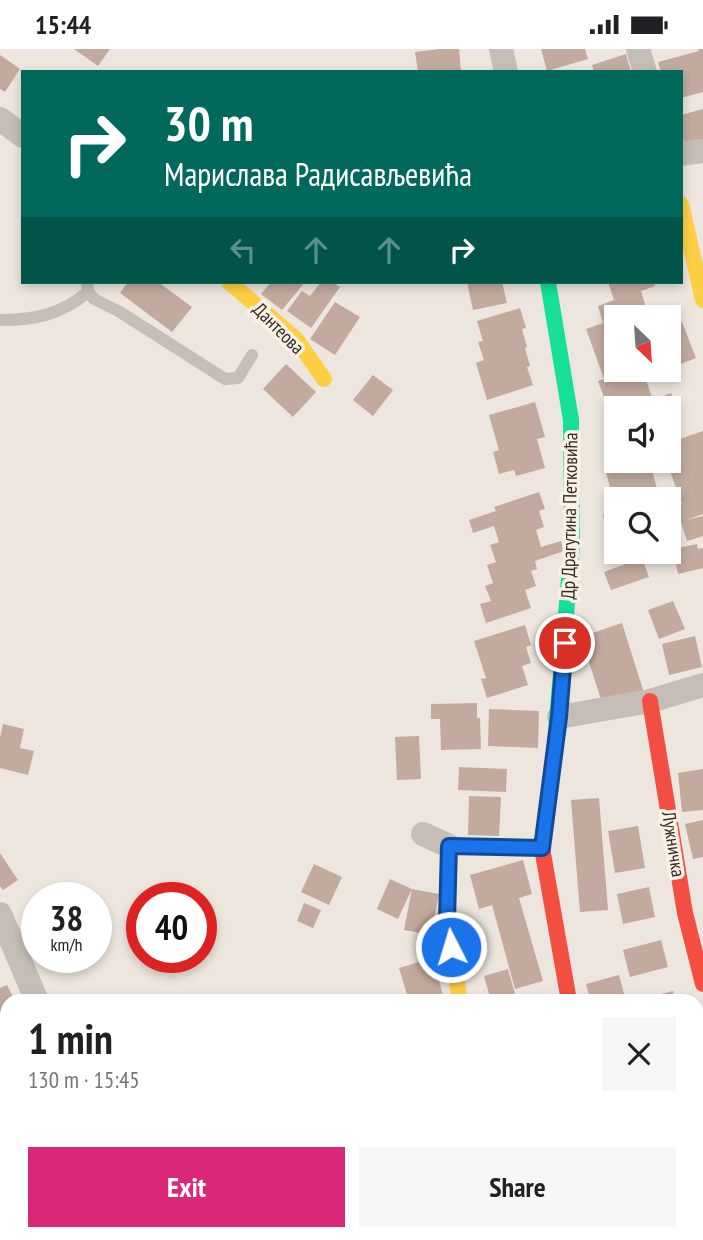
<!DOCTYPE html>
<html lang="en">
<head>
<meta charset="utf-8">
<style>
	:root { --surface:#fff; --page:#f6f6f6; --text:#202124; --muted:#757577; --accent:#db2777 }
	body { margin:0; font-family:"PT Sans Narrow",sans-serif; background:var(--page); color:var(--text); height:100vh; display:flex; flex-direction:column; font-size:26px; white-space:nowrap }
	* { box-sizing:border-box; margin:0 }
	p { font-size:23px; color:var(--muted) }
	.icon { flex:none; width:38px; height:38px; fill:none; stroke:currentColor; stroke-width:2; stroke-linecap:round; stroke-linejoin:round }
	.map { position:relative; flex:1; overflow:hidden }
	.drawer { position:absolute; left:0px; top:945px; width:704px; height:247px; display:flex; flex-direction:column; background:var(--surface); border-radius:21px 21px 0 0; box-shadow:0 4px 10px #0003 }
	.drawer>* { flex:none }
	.banner { position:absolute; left:21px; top:21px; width:662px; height:214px; border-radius:0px; box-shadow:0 4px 10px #0003; background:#00695c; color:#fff; overflow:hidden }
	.needle { width:46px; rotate:155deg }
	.tools { position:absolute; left:604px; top:256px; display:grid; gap:14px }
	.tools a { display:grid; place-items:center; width:77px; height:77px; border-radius:0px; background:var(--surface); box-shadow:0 4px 10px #0003; font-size:35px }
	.speed { position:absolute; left:21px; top:833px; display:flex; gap:14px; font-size:35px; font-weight:700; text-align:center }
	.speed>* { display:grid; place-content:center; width:91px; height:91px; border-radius:50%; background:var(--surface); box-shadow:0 4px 10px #0003; line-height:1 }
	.speed small { font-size:18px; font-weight:400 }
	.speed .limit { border:10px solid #d22; background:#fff; color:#111 }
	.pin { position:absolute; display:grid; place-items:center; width:60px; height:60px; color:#fff; margin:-30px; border:4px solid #fff; border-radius:50%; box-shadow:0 2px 7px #0007 }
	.me { position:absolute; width:77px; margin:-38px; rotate:355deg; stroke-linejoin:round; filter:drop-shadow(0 0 5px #0008) }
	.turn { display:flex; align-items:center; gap:24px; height:147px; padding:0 28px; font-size:32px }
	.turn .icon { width:91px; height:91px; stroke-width:2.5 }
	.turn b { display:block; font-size:49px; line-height:60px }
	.lanes { display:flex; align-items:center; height:66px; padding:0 28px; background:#0003; justify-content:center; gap:35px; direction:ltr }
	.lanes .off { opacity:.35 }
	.round { display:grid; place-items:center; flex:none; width:74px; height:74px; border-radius:0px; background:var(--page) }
	.summary { display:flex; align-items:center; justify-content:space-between; height:119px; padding:0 28px }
	h1 { font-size:42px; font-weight:800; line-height:52px }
	.cta { display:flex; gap:14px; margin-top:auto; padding:14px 28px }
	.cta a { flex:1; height:80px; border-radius:0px; background:var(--accent); color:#fff; font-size:28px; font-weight:800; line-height:80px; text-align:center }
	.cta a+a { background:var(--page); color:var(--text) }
	.status { display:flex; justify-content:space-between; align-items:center; height:49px; padding:0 35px; background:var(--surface); direction:ltr }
	.status svg { height:19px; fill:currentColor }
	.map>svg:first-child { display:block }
	.building { fill:#c2aa9e }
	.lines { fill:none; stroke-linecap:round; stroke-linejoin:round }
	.lane { stroke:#c5beb7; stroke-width:12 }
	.street { stroke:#c5beb7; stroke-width:24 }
	.fast { stroke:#16e098; stroke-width:16 }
	.slow { stroke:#ffcf43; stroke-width:16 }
	.jam { stroke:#f24e42; stroke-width:16 }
	.route-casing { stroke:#114b97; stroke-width:18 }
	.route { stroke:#1a73e8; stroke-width:12 }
	.labels { text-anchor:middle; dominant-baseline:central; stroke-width:7; stroke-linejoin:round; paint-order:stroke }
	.street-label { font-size:19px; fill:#362b26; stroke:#faf1e5 }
</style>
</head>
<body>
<div class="status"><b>15:44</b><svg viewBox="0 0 49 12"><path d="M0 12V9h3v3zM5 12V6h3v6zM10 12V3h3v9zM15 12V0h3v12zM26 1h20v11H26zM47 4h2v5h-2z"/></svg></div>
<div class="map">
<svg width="703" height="1191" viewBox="0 0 703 1191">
	<rect width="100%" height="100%" fill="#ede6de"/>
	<g class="building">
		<polygon points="74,0 110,0 98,17"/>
		<polygon points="440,0 459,0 461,23 418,23 415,3"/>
		<polygon points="541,0 585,0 588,10 547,22"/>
		<polygon points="698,0 703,0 703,43 681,49 681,23 661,23 658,13 699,2"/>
		<polygon points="626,5 631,23 594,23 592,16"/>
		<polygon points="0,6 20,20 5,43 0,40"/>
		<polygon points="703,60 703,91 685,97 681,83 681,66"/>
		<polygon points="128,233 158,233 192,258 172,283 120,244"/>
		<polygon points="271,233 305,233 282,261 261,245"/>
		<polygon points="321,233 333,233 340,238 311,279 287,262 302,242 310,247"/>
		<polygon points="467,233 502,233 507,254 473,261"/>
		<polygon points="608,233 654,233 655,237 641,242 646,259 642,260 644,268 616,268 616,320 642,320 653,351 671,344 677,362 668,365 668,359 616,359 616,365 611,367 598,332 604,330 586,280 603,274 598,257 614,251"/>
		<polygon points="335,253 360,268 335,306 310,290"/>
		<polygon points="520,259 526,279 522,280 527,298 525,299 530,317 527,318 533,336 487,351 476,314 484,311 478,293 483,292 477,272"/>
		<polygon points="682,273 696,309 668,320 668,278"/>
		<polygon points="286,315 316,343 293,368 263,340"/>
		<polygon points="373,326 393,341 373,367 353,351"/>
		<polygon points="535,353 545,388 537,390 545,419 516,427 514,421 499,425 493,403 499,401 489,366"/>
		<polygon points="703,382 703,465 686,471 703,467 703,487 687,492 676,457 682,455 670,422 675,420 668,394"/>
		<polygon points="622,411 649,411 660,450 616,450 616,503 610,504 603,466 609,464 604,447 612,445 604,416"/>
		<polygon points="539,443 545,460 539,462 544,478 536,481 541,498 561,492 564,502 535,512 537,520 531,522 536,537 525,541 531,559 486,574 480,555 491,552 485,537 493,534 487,516 496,513 490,496 499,493 494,477 473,484 469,471 496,462 494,458"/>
		<polygon points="697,495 698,500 703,499 703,519 678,525 673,500"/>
		<polygon points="642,509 649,528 611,541 604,523"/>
		<polygon points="673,552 685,580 659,590 648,561"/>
		<polygon points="622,574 644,644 603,657 581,588"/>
		<polygon points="525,576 531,596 526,598 531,614 522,617 528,636 487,649 481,630 486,629 474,592"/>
		<polygon points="695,587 702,618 669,626 662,595"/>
		<polygon points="477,654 477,669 480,669 481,700 441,701 440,670 431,670 431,655"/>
		<polygon points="489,660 539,662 538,699 488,697"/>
		<polygon points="3,675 24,680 20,699 34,702 28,726 0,719 0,689"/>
		<polygon points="419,687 421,730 397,731 395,688"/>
		<polygon points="459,718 507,720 506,743 458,741"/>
		<polygon points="703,720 703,761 682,763 678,724"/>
		<polygon points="469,747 501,748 499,787 468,786"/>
		<polygon points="599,749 608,861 580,863 571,751"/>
		<polygon points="703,771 703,808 693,810 685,775"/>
		<polygon points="638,777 645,819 615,824 608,782"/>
		<polygon points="0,804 18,831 3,841 0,837"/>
		<polygon points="523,811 532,845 519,849 543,932 515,940 492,856 479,860 470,826"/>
		<polygon points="314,815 342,828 329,856 301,843"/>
		<polygon points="390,830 412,840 398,870 377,860"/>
		<polygon points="649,838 655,868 623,875 617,845"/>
		<polygon points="412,840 439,845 431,886 404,881"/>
		<polygon points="304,854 321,861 313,879 297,872"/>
		<polygon points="661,891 668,918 630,928 623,901"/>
		<polygon points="433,909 444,950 409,952 399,919"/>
		<polygon points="508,920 517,952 491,952 484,927"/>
		<polygon points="619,926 626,952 591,952 586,935"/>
		<polygon points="7,936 15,952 7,952 7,969 0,972 0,939"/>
		<polygon points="673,942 675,952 637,952 637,951"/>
		<polygon points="7,1005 7,1040 0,1021 0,1008"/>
		<polygon points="696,1021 703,1039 703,1054 696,1057"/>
		<polygon points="703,1060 703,1101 696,1103 696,1063"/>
		<polygon points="7,1084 7,1116 0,1118 0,1086"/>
		<polygon points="65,1185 83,1185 86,1191 61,1191 59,1188"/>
		<polygon points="185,1185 194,1185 197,1191 170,1191"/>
		<polygon points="366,1185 434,1185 436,1191 369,1191"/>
		<polygon points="460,1185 494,1185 496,1189 462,1191"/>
	</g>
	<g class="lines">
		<g class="lane">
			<polyline points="87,233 88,243 94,250 120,263 225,330 238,329 252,306"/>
			<path d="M0 271C35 271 60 266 88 243"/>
		</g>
		<g class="street">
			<polyline points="501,0 506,23"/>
			<polyline points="638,0 645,23"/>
			<polyline points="0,70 23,87"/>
			<polyline points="681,105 703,102"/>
			<polyline points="559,668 650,652 703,636"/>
			<polyline points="423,785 449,797"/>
			<polyline points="0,865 37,952"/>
			<polyline points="0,1144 7,1142"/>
			<polyline points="134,1185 136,1191"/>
			<polyline points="523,1185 524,1191"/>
		</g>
		<g class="fast">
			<polyline points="548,233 571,371 572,495 554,706"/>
			<polyline points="696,1154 703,1151"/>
			<polyline points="630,1191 641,1185"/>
			<polyline points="684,1191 695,1185"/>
		</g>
		<g class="slow">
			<polyline points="681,155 703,251"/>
			<polyline points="229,233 296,290 324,330"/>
			<polyline points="460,952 447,871 449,797 542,799"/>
		</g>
		<g class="jam">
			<polyline points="650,652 685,864 703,935"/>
			<polyline points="554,706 542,799 569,952"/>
		</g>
	</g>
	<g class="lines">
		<defs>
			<polyline id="route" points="451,898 447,871 449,797 542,799 559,668 565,594"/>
		</defs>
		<use href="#route" class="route-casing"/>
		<use href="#route" class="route"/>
	</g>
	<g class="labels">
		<g class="street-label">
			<text transform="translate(279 279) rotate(45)">Дантеова</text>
			<text transform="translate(569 467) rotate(-89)">Др Драгутина Петковића</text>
			<text transform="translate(674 795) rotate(81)">Лужничка</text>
		</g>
	</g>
</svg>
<div class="tools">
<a><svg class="needle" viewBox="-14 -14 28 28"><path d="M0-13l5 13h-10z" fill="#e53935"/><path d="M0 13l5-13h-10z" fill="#757577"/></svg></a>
<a><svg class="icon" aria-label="sound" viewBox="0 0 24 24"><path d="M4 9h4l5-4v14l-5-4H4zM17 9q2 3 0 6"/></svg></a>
<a><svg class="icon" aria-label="search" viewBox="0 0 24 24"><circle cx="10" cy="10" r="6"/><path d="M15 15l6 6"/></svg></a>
</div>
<div class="speed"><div>38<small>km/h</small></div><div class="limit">40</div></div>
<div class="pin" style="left:565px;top:594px;background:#d93025"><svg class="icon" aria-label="arrive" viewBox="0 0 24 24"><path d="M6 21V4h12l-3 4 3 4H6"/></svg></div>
<svg class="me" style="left:451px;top:898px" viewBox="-20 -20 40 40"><circle r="17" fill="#1a73e8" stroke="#fff" stroke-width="3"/><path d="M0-11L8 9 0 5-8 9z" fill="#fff"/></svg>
<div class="banner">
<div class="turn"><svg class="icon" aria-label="right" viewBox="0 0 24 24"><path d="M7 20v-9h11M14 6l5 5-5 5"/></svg><div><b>30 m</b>Марислава Радисављевића</div></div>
<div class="lanes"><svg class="icon off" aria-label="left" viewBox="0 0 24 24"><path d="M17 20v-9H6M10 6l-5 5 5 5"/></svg><svg class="icon off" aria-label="ahead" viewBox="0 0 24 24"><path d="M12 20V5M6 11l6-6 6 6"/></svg><svg class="icon off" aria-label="ahead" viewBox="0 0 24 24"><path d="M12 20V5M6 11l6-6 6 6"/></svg><svg class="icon" aria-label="right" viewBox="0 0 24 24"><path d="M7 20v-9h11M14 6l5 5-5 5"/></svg></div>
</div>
<section class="drawer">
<div class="summary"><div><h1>1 min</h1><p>130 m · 15:45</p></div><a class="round"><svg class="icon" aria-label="close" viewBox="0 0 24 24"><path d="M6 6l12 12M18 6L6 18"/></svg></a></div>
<div class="cta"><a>Exit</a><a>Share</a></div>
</section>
</div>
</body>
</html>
